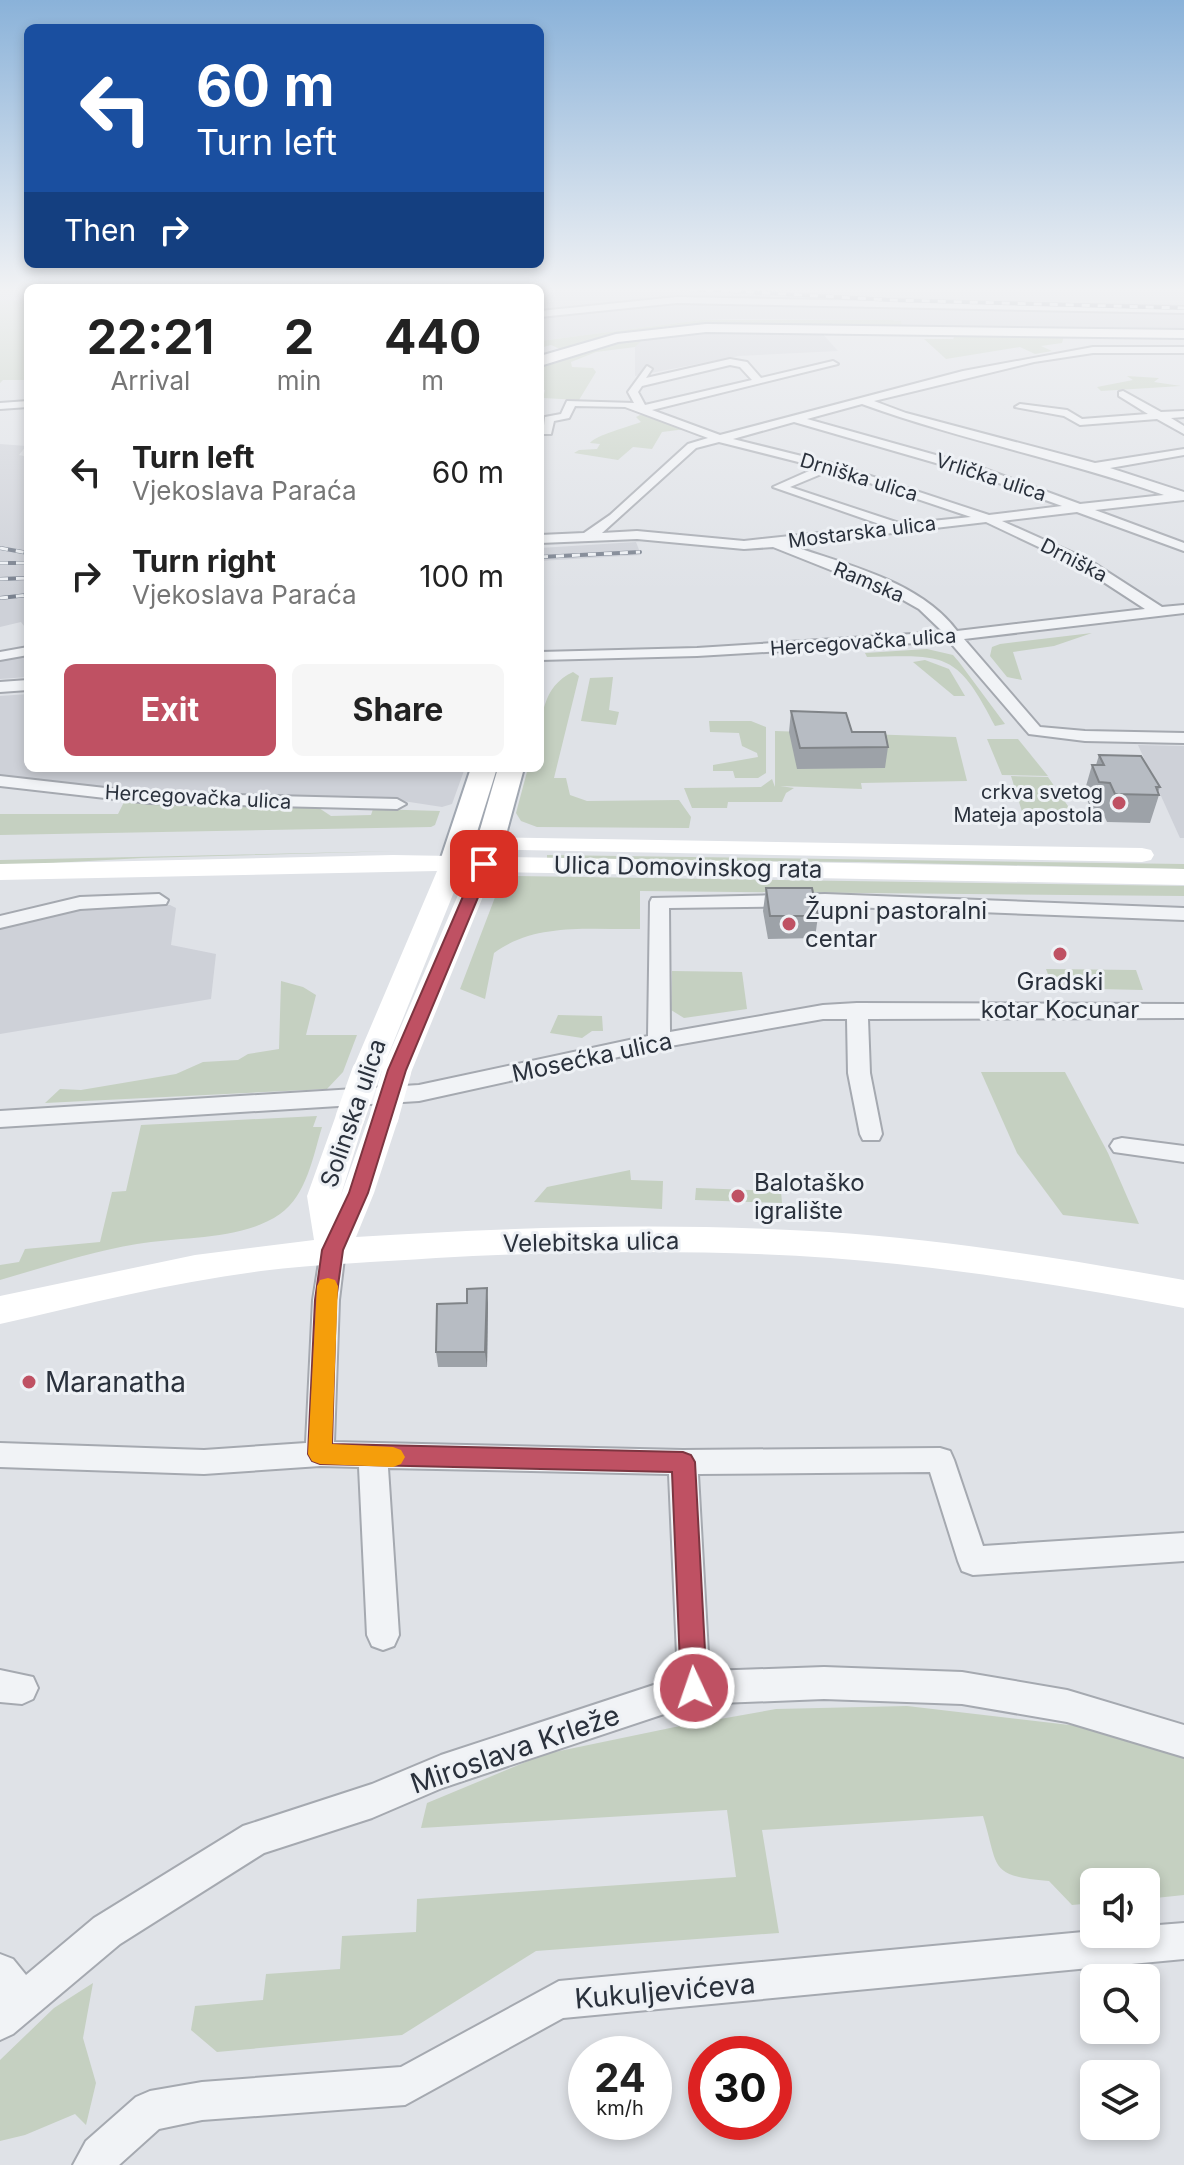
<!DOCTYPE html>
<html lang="en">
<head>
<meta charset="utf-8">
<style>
	:root { --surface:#fff; --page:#f6f6f6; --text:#222; --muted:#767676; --accent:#bf5163 }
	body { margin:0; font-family:Inter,sans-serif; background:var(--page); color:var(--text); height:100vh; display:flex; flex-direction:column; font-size:30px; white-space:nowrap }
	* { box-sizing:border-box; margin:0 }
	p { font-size:26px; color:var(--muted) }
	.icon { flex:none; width:44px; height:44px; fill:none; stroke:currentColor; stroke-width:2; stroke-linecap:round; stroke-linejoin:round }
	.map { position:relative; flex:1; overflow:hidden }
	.side { position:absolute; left:24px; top:284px; width:520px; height:488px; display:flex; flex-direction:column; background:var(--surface); border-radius:12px; box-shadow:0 4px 12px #0003 }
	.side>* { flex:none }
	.hud { position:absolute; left:24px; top:24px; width:520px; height:244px; border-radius:12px; box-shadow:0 4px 12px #0003; background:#1a4fa0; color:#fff; overflow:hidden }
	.controls { position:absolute; left:1080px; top:1868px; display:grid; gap:16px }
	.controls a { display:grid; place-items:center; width:80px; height:80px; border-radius:12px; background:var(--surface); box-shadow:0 4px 12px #0003; font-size:40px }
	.speed { position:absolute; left:568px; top:2036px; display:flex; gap:16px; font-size:40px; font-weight:700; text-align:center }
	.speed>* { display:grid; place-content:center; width:104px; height:104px; border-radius:50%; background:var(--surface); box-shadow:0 4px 12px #0003; line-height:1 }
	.speed small { font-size:20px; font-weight:400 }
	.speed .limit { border:12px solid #d22; background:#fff; color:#111 }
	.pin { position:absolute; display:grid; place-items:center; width:68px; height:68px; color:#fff; margin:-34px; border-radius:16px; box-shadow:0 4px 12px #0006 }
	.me { position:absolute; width:88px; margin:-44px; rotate:357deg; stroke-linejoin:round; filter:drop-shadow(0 0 6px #0008) }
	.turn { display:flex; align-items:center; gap:28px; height:168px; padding:0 40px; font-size:36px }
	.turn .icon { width:104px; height:104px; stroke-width:2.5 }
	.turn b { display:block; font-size:56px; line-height:68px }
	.then { display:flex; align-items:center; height:76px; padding:0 40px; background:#0003; gap:16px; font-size:30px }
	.eta { display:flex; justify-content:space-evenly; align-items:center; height:136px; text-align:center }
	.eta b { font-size:48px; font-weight:700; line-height:56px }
	.primary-button { display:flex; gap:16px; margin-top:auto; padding:16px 40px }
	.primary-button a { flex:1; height:92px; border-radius:12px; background:var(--accent); color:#fff; font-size:32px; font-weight:700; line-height:92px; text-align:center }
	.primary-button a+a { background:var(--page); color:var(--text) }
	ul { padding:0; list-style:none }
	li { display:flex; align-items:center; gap:24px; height:104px; padding:0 40px }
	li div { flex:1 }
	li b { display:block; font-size:30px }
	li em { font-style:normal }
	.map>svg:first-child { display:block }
	.built { fill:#ced1d8 }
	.green { fill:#c5d0c1 }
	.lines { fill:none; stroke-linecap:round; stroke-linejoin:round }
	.street-casing { stroke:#a5a9b0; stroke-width:4 }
	.primary-casing { stroke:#a0a7b1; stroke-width:4 }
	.street { fill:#f1f3f6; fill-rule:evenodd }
	.secondary { fill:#fff; fill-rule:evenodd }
	.primary { fill:#fff; fill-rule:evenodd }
	.rail-casing { stroke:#7a828f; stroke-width:4 }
	.rail { stroke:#eef1f5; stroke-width:3; stroke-dasharray:8; stroke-linecap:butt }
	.secondary-bridge { stroke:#fff; stroke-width:29 }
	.wall { fill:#9da2a8 }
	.shaded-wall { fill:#808488 }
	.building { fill:#b7bcc3; stroke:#808488; stroke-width:2 }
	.route { fill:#bf5163; stroke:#7c3540; stroke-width:2 }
	.slow { fill:#f59e0b }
	.poi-dot { fill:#bf5163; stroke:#eef1f5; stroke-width:3 }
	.labels { text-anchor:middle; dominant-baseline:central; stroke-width:6; stroke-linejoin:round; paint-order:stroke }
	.far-street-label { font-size:20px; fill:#2a313c; stroke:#eef1f5 }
	.far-poi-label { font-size:20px; fill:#2a313c; stroke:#eef1f5; text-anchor:end }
	.street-label { font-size:24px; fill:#2a313c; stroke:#eef1f5 }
	.poi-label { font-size:24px; fill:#2a313c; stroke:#eef1f5; text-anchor:start }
	.near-poi-label { font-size:28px; fill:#2a313c; stroke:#eef1f5; text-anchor:start }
	.near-street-label { font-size:28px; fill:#2a313c; stroke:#eef1f5 }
</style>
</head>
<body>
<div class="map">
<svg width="1184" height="2165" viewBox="0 0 1184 2165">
	<rect width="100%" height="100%" fill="#dfe2e7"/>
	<g class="built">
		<polygon points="521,288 1184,288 1184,331 902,326 900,321 891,320 738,319 701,320 540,341 540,288"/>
		<polygon points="698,331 820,331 838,351 739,356 635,376 635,347 640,341"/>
		<polygon points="0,444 26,446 19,455 28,457 28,631 21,622 0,627"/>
		<polygon points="636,542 641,555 540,561 540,548"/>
		<polygon points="28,654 28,677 0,679 0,658"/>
		<polygon points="28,694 28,768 465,768 452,804 442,807 403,801 153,795 0,779 0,696"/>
		<polygon points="1138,745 1184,746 1184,838 1180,838"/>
		<polygon points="93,905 170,905 176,908 171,945 216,954 211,999 0,1034 0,925"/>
	</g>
	<g class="green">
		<polygon points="0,300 28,300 28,380 3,380 0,383"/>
		<polygon points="701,320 891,320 901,321 902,326 700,326 609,336 560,349 551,345 540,348 540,341"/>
		<polygon points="957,333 1078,334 1078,337 1064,336 1062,343 1041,346 1052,351 1035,354 1020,347 946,359 924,339 953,339"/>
		<polygon points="644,338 635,347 596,352 571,362 572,367 593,368 596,372 579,400 543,398 545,390 540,389 540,367 613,342"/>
		<polygon points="1127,376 1159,378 1154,382 1181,386 1101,391 1097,387 1133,380"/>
		<path d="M640 415 654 416 686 429 662 432 652 449 633 447 618 460 574 453 579 450 597 449 600 444 590 443C596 435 628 427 641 422L636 417Z"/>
		<polygon points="1092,633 1054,646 1013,652 1022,680 1007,677 990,656 992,647 1000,644"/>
		<path d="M927 649 953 655 959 662 1005 724 995 726C957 652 946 655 867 657L865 653Z"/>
		<polygon points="925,660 949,669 965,696 954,696 913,662"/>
		<path d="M573 672 579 676 554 778H566L570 795 587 801 679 800 691 817 689 828 537 827 521 821 516 813 528 768H540C540 733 536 689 573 672Z"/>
		<polygon points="613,677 609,710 619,712 616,725 581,721 590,678"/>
		<polygon points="709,721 751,721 766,727 766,773 758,778 735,778 733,771 713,771 713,765 758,757 757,753 742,746 739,733 710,732"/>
		<polygon points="775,731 956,737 967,781 861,783 862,789 780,786 794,788 786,793 782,802 728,802 727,808 692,808 684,788 761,787 772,779 775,787"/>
		<polygon points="987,739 1018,739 1048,776 1002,775"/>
		<polygon points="1011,776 1048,777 1070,809 1061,816 1023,815"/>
		<polygon points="124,802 319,808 331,816 371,815 373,809 440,811 435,825 431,827 0,835 0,814 118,814"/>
		<polygon points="398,851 142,858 0,866 0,860"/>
		<polygon points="547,855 1184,864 1184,869 860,862 547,860"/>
		<path d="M516 876 1184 886V896L640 891V929C592 930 535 922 494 953L485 999 460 989 502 879Z"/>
		<polygon points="1046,969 1136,970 1143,990 1053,988"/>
		<polygon points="672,971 742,972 747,1009 684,1018 671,1010"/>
		<polygon points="281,981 303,987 316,995 306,1035 357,1035 343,1072 327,1089 45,1103 60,1089 81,1090 176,1074 203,1062 238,1060 248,1054 279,1049"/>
		<polygon points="558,1015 602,1016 603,1031 592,1031 582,1038 550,1033"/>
		<polygon points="981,1072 1065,1072 1108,1153 1139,1224 1063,1215 1017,1153"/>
		<path d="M317 1116 313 1127H322C313 1156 307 1195 280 1214 241 1241 182 1236 137 1244 90 1252 45 1267 0 1280V1265L19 1262 25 1249 100 1242 112 1192 126 1191 141 1125Z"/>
		<polygon points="630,1170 631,1180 663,1181 662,1209 534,1202 547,1187"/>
		<polygon points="696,1188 781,1191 782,1203 695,1200"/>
		<path d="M907 1706 1078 1726 1184 1758V1895L1146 1899V1882H1094V1903L1072 1905 1049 1881C988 1876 999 1868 983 1816L762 1830 779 1933 536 1951 402 2035 217 2052 191 2030 195 2006 263 2000 266 1974 340 1969 342 1936 416 1932 417 1899 736 1877 727 1810 421 1828 427 1803 545 1754 675 1727 776 1709Z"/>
		<polygon points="93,1983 83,2038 96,2083 86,2125 75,2114 25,2135 0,2141 0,2060 54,2008"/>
	</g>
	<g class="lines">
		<defs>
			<g id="street">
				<polygon points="677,297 1184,307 1184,313 677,303 540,317 540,311"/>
				<path d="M1093 347H1184V353H1093L1034 362 874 401 906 413 1095 463 1184 449V455L1110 468 1184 492V500L1095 510 1184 543V551L1077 512 1002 521 1089 560 1162 607 1184 605V613L964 639 1040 727 1085 731 1184 733V743L1085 741 1029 734 949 641 697 656 540 660V652L697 648 943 632 919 609 896 596 773 547 744 549 637 539 540 543V535L584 533 610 515 688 444 708 438 625 407 575 406 569 418 554 421 551 434H543L545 417 561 414 567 401 634 403 628 392 647 366 652 369 646 378 730 359 747 362 761 378 833 361 838 364 652 410 720 435 963 371ZM730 365 740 367 752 380 645 405 638 392 642 386ZM862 404C961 440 1065 460 1164 495L1080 504 982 468 807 419ZM794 422 974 474 1062 506 989 515 834 464 733 439ZM719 442 818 467 773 487 885 526 744 541 637 531 602 533 696 448ZM831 470 971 517 902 524 790 487ZM986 522 1079 566 1145 609 957 631C920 581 846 565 790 545Z"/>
				<polygon points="1123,391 1161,412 1184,411 1184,417 1171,418 1184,426 1184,434 1157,419 1080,425 1064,416 1015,407 1020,404 1067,410 1082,419 1148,414 1119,396 1119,392"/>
				<polygon points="28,401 28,407 0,409 0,403"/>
				<polygon points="28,647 28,655 0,660 0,652"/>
				<polygon points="28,680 28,690 0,692 0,682"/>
				<polygon points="0,776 149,793 397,799 406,804 397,809 149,803 0,786"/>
				<polygon points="159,894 168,900 166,904 80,909 0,928 0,916 80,897"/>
				<polygon points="825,894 1184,908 1184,920 825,906 669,908 670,1032 823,1005 857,1003 1184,1004 1184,1018 868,1019 870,1073 882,1134 879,1140 863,1140 860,1134 848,1073 847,1019 823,1019 659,1048 419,1101 0,1127 0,1111 419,1085 648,1036 650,902 652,898"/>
				<polygon points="1122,1138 1184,1146 1184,1162 1114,1152 1110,1146 1114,1140"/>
				<polygon points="333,1240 342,1243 345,1250 339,1300 334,1442 683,1450 940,1448 950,1451 954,1460 983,1546 1184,1533 1184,1561 973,1575 962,1571 958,1561 930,1472 698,1474 709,1671 824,1667 962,1672 1067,1690 1184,1725 1184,1757 1067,1722 962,1704 824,1699 694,1704 442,1788 372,1818 264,1853 120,1944 13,2034 0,2040 0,1954 13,1959 26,1975 94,1918 243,1826 372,1784 441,1755 678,1677 669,1474 388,1468 399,1635 394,1646 383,1650 372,1646 367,1635 359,1467 320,1466 204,1474 0,1467 0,1443 204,1450 306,1443 313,1300 321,1250 324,1243"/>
				<polygon points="0,1670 33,1677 38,1688 33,1699 22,1704 0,1702"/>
				<polygon points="1184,1923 1184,1959 563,2018 405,2105 202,2120 159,2129 119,2165 73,2165 86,2141 136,2097 150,2091 202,2082 401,2067 559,1981 1094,1931 1094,1934 1146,1934 1146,1926"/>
			</g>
			<g id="primary">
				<polygon points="706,324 1184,330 1184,338 706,332 618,342 540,366 540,356 616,334"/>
				<polygon points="471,768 497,768 467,864 463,870 453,873 443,870 439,864"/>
				<polygon points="498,768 524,768 498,864 494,870 484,873 474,870 470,864"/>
			</g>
		</defs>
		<use href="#street" class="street-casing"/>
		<use href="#primary" class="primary-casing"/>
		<use href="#street" class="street"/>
		<g class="secondary">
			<polygon points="478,837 1142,848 1151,850 1154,855 1151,860 1142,862 469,849 466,844 469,839"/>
			<polygon points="393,855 1184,869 1184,885 493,872 412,1070 408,1077 397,1080 386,1077 382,1070 468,872 462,872 381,1073 377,1080 366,1083 355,1080 351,1073 437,871 0,880 0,864"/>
			<path d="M384 1106 395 1109 399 1117 374 1193 356 1237C513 1227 671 1222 829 1232 948 1240 1066 1259 1184 1280V1308C1067 1286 949 1267 830 1258 699 1249 567 1251 436 1258 378 1262 319 1264 261 1271 173 1282 87 1304 0 1324V1296L195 1255 314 1240 307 1196 335 1118 339 1110 350 1107 361 1110 365 1118 340 1198 369 1117 373 1109Z"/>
		</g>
		<use href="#primary" class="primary"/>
		<defs>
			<g id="rail">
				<polyline points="673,289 741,291"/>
				<polyline points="730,291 891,300 1184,308"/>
				<polyline points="0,548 28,553"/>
				<polyline points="540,557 640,552"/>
				<polyline points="0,563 28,563"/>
				<polyline points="0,579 28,578"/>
				<polyline points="0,598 28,595"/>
			</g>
		</defs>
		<use href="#rail" class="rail-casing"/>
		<use href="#rail" class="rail"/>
		<g class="secondary-bridge">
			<polyline points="384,1117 397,1070"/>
			<polyline points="350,1118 366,1073"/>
		</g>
	</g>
	<g class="wall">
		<polygon points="791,711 852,732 888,747 885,768 797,769 789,732"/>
		<polygon points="1099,755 1160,787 1158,792 1159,795 1150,823 1107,822 1102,811 1092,811 1084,793 1092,765 1096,765"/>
		<polygon points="766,888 818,916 815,938 768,939 763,911"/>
		<polygon points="488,1303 487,1367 438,1367 436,1352"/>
	</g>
	<polygon class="shaded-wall" points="487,1288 488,1303 487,1367 485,1352"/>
	<g class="building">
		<polygon points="791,711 846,713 852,732 885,732 888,747 800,748"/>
		<polygon points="1099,755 1141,756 1160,787 1156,787 1159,795 1115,794 1110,783 1099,782 1092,765 1104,765"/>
		<polygon points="766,888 812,888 818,916 770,916"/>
		<polygon points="487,1288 485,1352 436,1352 437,1304 467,1303 467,1289"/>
	</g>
	<linearGradient id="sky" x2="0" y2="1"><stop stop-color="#8ab2d9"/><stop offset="0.49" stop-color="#f1f2f4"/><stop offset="1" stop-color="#f1f2f4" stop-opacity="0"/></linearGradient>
	<rect width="1184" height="591" fill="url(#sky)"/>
	<polygon class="route" points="484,859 492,864 406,1070 368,1193 343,1250 336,1300 332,1444 683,1452 691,1455 695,1462 707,1688 704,1697 694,1701 685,1697 681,1688 672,1472 320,1464 312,1461 308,1454 315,1300 322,1250 349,1193 388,1070 477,864"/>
	<polygon class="slow" points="328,1278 335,1280 338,1286 332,1444 393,1447 401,1450 405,1457 401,1464 393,1467 320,1464 312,1461 308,1454 317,1286 320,1280"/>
	<g class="poi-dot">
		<circle cx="1119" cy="803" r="8"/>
		<circle cx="789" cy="924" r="8"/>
		<circle cx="1060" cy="954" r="8"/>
		<circle cx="738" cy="1196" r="8"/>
		<circle cx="29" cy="1382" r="8"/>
	</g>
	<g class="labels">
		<g class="far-street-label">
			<text transform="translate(859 477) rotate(17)">Drniška ulica</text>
			<text transform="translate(991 477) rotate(18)">Vrlička ulica</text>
			<text transform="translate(862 532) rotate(-7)">Mostarska ulica</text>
			<text transform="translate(1074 560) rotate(27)">Drniška</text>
			<text transform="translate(869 582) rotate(23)">Ramska</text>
			<text transform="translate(863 642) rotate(-4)">Hercegovačka ulica</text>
			<text transform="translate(198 797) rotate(3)">Hercegovačka ulica</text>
		</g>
		<g class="far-poi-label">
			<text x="1103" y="792">crkva svetog<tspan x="1103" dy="23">Mateja apostola</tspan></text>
		</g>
		<g class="street-label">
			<text transform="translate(688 867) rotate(1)">Ulica Domovinskog rata</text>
			<text transform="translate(592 1057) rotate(-12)">Mosećka ulica</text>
			<text transform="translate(353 1113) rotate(-71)">Solinska ulica</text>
			<text transform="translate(591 1242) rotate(-1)">Velebitska ulica</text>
		</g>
		<g class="poi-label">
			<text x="805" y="910">Župni pastoralni<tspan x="805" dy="28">centar</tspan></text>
			<text x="1060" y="981" text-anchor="middle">Gradski<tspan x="1060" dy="28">kotar Kocunar</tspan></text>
			<text x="754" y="1182">Balotaško<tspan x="754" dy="28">igralište</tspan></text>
		</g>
		<g class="near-poi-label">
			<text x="45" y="1382">Maranatha</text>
		</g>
		<g class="near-street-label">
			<text transform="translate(515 1749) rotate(-19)">Miroslava Krleže</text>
			<text transform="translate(665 1991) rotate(-5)">Kukuljevićeva</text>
		</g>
	</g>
</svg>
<div class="controls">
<a><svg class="icon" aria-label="sound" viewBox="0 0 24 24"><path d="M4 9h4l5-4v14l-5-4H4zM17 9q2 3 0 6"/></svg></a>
<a><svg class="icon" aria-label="search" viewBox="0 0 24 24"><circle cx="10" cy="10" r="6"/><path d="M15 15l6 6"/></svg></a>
<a><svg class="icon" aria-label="layers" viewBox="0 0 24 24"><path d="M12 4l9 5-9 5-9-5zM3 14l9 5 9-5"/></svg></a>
</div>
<div class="speed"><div>24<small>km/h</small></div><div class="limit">30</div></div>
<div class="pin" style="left:484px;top:864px;background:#d93025"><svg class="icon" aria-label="arrive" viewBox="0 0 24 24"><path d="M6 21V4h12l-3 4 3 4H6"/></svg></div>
<svg class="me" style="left:694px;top:1688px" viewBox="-20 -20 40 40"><circle r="17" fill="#bf5163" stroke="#fff" stroke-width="3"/><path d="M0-11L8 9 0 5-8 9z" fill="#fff"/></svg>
<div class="hud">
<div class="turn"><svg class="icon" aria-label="left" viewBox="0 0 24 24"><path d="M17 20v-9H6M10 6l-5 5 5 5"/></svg><div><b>60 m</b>Turn left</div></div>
<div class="then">Then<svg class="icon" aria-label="right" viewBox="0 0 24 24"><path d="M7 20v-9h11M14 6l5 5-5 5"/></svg></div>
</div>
<section class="side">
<div class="eta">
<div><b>22:21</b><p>Arrival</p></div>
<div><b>2</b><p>min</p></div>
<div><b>440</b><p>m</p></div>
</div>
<ul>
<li><svg class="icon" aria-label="left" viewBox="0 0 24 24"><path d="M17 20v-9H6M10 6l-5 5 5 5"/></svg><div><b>Turn left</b><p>Vjekoslava Paraća</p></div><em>60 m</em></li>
<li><svg class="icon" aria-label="right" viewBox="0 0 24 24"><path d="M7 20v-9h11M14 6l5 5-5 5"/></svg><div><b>Turn right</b><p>Vjekoslava Paraća</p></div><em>100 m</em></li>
</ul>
<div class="primary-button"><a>Exit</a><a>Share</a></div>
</section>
</div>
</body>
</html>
